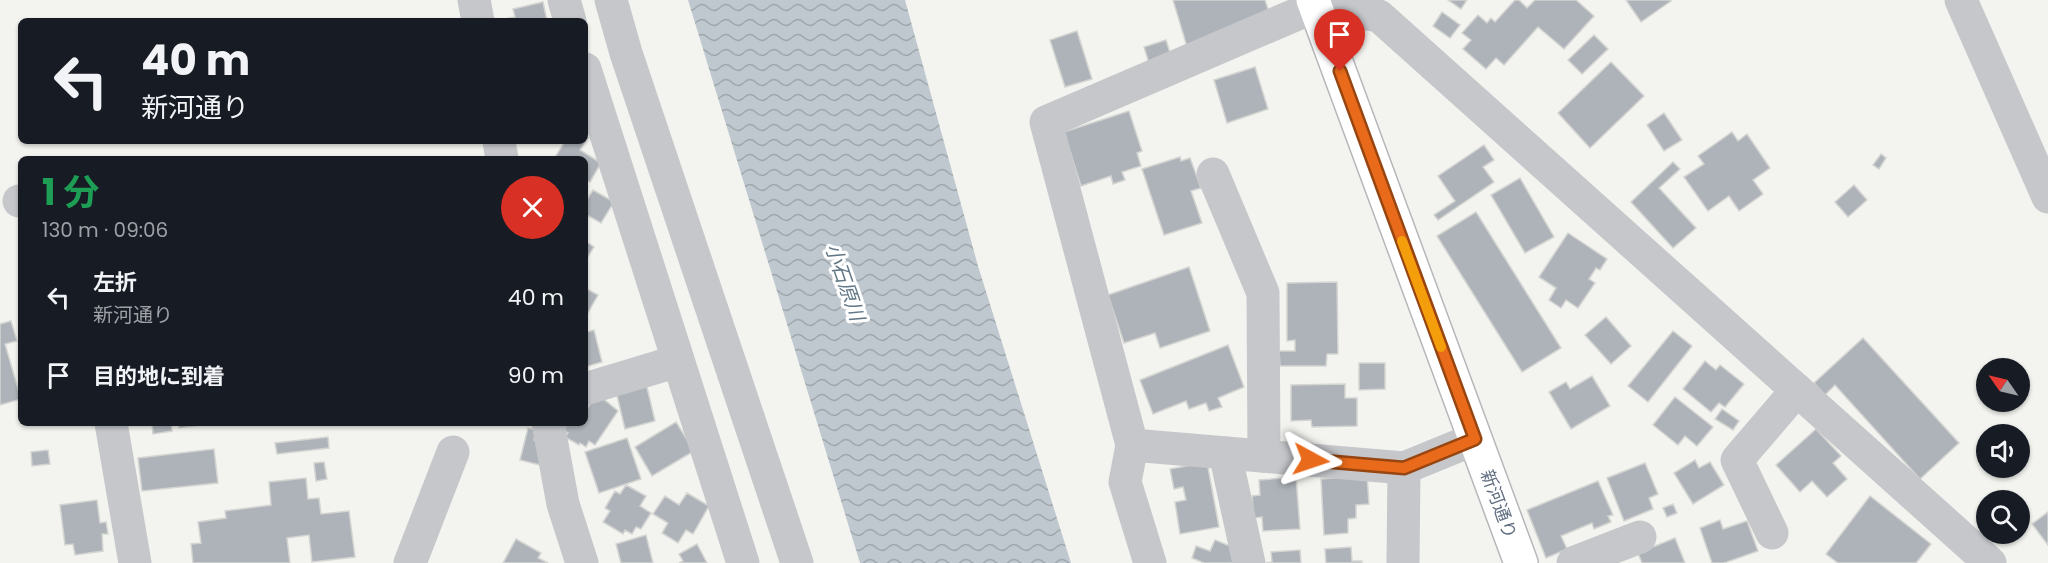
<!DOCTYPE html>
<html lang="ja">
<head>
<meta charset="utf-8">
<style>
	:root { --surface:#171b24; --page:#20242c; --text:#f1f3f6; --muted:#9ea1a6 }
	body { margin:0; font-family:Poppins,"Noto Sans JP",sans-serif; background:var(--page); color:var(--text); height:100vh; display:flex; flex-direction:column; font-size:22px; white-space:nowrap }
	* { box-sizing:border-box; margin:0 }
	p { font-size:20px; color:var(--muted) }
	.icon { flex:none; width:33px; height:33px; fill:none; stroke:currentColor; stroke-width:2; stroke-linecap:round; stroke-linejoin:round }
	.map { position:relative; flex:1; overflow:hidden }
	.details { position:absolute; left:18px; top:156px; width:570px; height:270px; display:flex; flex-direction:column; background:var(--surface); border-radius:9px; box-shadow:0 2px 4px #0004 }
	.details>* { flex:none }
	.guide { position:absolute; left:18px; top:18px; width:570px; height:126px; border-radius:9px; box-shadow:0 2px 4px #0004; background:#171b24; color:var(--text); overflow:hidden }
	.needle { width:39px; rotate:304deg }
	.fabs { position:absolute; left:1976px; top:358px; display:grid; gap:12px }
	.fabs a { display:grid; place-items:center; width:54px; height:54px; border-radius:50%; background:var(--surface); box-shadow:0 2px 4px #0004; font-size:30px }
	.pin { position:absolute; display:grid; place-items:center; width:51px; height:51px; color:#fff; margin:-62px -26px; border-radius:50% 50% 50% 0; rotate:-45deg; box-shadow:0 0 6px #0007 }
	.pin .icon { rotate:45deg }
	.me { position:absolute; width:66px; margin:-33px; rotate:95deg; stroke-linejoin:round; filter:drop-shadow(0 0 4px #0008) }
	.turn { display:flex; align-items:center; gap:21px; height:126px; padding:0 24px; font-size:27px }
	.turn .icon { width:78px; height:78px; stroke-width:2.5 }
	.turn b { display:block; font-size:42px; line-height:51px }
	.round { display:grid; place-items:center; flex:none; width:63px; height:63px; border-radius:32px; background:var(--page) }
	.overview { display:flex; align-items:center; justify-content:space-between; height:102px; padding:0 24px }
	h1 { font-size:36px; font-weight:700; line-height:45px; color:#1e9e55 }
	ul { padding:0; list-style:none }
	li { display:flex; align-items:center; gap:18px; height:78px; padding:0 24px }
	li div { flex:1 }
	li b { display:block; font-size:22px }
	li em { font-style:normal }
	.map>svg:first-child { display:block }
	.water { fill:url(#water-waves) }
	.building { fill:#adb3b9; stroke:#d4d5d2; stroke-width:1.5 }
	.lines { fill:none; stroke-linecap:round; stroke-linejoin:round }
	.highway-casing { stroke:#b5b7ba; stroke-width:36 }
	.minor { stroke:#c5c7cb; stroke-width:33 }
	.highway { stroke:#fff; stroke-width:33 }
	.route-casing { stroke:#974511; stroke-width:15 }
	.route { stroke:#e96a1a; stroke-width:10 }
	.slow { stroke:#f59e0b; stroke-width:10 }
	.labels { text-anchor:middle; dominant-baseline:central; stroke-width:6; stroke-linejoin:round; paint-order:stroke }
	.street-label { font-size:18px; fill:#616e81; stroke:#fff }
	.water-label { font-size:20px; font-style:italic; fill:#627786; stroke:#fff }
</style>
</head>
<body>
<div class="map">
<svg width="2048" height="563" viewBox="0 0 2048 563">
	<defs>
		<pattern id="water-waves" width="16" height="10" patternUnits="userSpaceOnUse" patternTransform="scale(1.5)"><rect width="16" height="10" fill="#c0c8cf"/><path d="M0 5q4-4 8 0t8 0" fill="none" stroke="#9fa7ad"/></pattern>
	</defs>
	<rect width="100%" height="100%" fill="#f3f4ef"/>
	<polygon class="water" points="688,0 905,0 978,266 1071,563 860,563"/>
	<g class="building">
		<polygon points="1173,0 1265,0 1271,18 1188,50"/>
		<polygon points="1448,0 1467,0 1461,9"/>
		<polygon points="1515,0 1519,0 1527,8 1535,0 1576,0 1594,16 1564,49 1538,27 1504,65 1496,58 1486,69 1463,49 1471,40 1462,33 1478,15 1487,23 1491,18 1495,22"/>
		<polygon points="1626,0 1670,0 1671,1 1641,22"/>
		<polygon points="543,2 547,21 494,21 515,17 513,9"/>
		<polygon points="1442,12 1460,25 1450,38 1433,26"/>
		<polygon points="1077,31 1092,79 1065,87 1050,40"/>
		<polygon points="1594,35 1608,49 1582,74 1568,60"/>
		<polygon points="1166,40 1171,56 1149,63 1144,47"/>
		<polygon points="1611,62 1644,96 1590,148 1558,113"/>
		<polygon points="1255,67 1268,109 1227,123 1214,80"/>
		<polygon points="1129,111 1142,151 1137,153 1141,166 1122,172 1125,180 1113,184 1111,176 1081,186 1064,132"/>
		<polygon points="1664,113 1682,140 1664,151 1647,125"/>
		<polygon points="1732,132 1738,141 1747,134 1770,168 1753,180 1763,194 1739,211 1729,196 1708,211 1684,177 1704,164 1698,156"/>
		<polygon points="585,136 588,138 580,150 601,163 590,182 585,180 585,159 554,159 565,141 585,141"/>
		<polygon points="1484,145 1494,160 1483,167 1494,182 1438,220 1434,215 1455,201 1438,176"/>
		<polygon points="1881,154 1886,158 1879,169 1873,165"/>
		<polygon points="1180,157 1181,161 1190,158 1201,188 1191,191 1202,223 1164,235 1142,169"/>
		<polygon points="1673,162 1680,169 1659,188 1696,228 1673,248 1631,202"/>
		<polygon points="1520,178 1554,237 1525,253 1491,195"/>
		<polygon points="1854,185 1867,200 1848,217 1835,202"/>
		<polygon points="593,190 614,202 601,223 585,214 585,203"/>
		<polygon points="1476,212 1561,348 1522,372 1437,236"/>
		<polygon points="1568,233 1607,259 1600,270 1596,268 1589,279 1595,283 1578,308 1566,300 1561,308 1549,300 1556,288 1539,277"/>
		<polygon points="585,241 594,247 585,261"/>
		<polygon points="1189,267 1210,331 1160,348 1155,333 1124,343 1108,295"/>
		<polygon points="1337,282 1338,354 1327,354 1326,366 1280,366 1279,351 1295,351 1295,340 1287,341 1287,283"/>
		<polygon points="585,288 598,295 586,316 585,315"/>
		<polygon points="1606,317 1631,346 1611,364 1585,335"/>
		<polygon points="11,321 17,341 5,344 21,399 0,405 0,324"/>
		<polygon points="594,330 602,362 585,367 585,333"/>
		<polygon points="1673,331 1692,346 1648,402 1628,386"/>
		<polygon points="1863,338 1959,443 1920,479 1835,385 1825,395 1814,383"/>
		<polygon points="1228,345 1244,387 1218,398 1222,407 1209,411 1206,403 1189,409 1186,401 1153,414 1140,380"/>
		<polygon points="1705,361 1716,370 1720,365 1744,384 1725,407 1719,403 1711,412 1683,389"/>
		<polygon points="1359,363 1385,363 1385,389 1359,390"/>
		<polygon points="1592,376 1610,406 1571,429 1549,392 1566,382 1570,389"/>
		<polygon points="645,379 655,421 625,429 615,387"/>
		<polygon points="1345,384 1345,398 1357,398 1357,426 1312,427 1311,420 1291,421 1291,385"/>
		<polygon points="596,396 601,397 618,411 595,445 589,441 586,447 580,443 579,445 565,437 568,433 563,430 568,423 585,423 585,411"/>
		<polygon points="1675,397 1713,427 1697,446 1685,436 1678,445 1653,425"/>
		<polygon points="1722,409 1739,421 1733,430 1715,419"/>
		<polygon points="676,422 694,451 652,476 635,447"/>
		<polygon points="152,423 171,423 172,431 153,434"/>
		<polygon points="178,423 214,423 179,428"/>
		<polygon points="528,428 536,430 534,440 545,443 540,465 520,460"/>
		<polygon points="1816,429 1841,456 1833,463 1847,479 1827,497 1812,481 1800,492 1776,465"/>
		<polygon points="328,437 329,448 277,454 275,443"/>
		<polygon points="627,438 641,479 599,493 585,452"/>
		<polygon points="214,449 218,483 142,491 138,458"/>
		<polygon points="48,450 50,464 32,466 31,452"/>
		<polygon points="1695,460 1699,468 1710,462 1724,485 1693,504 1674,473"/>
		<polygon points="324,462 327,479 316,481 314,463"/>
		<polygon points="1207,462 1219,527 1180,534 1175,502 1186,500 1183,487 1174,489 1170,469"/>
		<polygon points="1645,463 1658,494 1649,498 1653,509 1624,521 1607,478"/>
		<polygon points="1367,475 1369,504 1356,505 1356,518 1348,519 1348,533 1324,535 1321,479"/>
		<polygon points="1296,477 1300,529 1263,531 1262,517 1254,518 1252,496 1260,495 1259,480"/>
		<polygon points="306,478 308,499 319,498 321,514 349,511 355,557 312,562 309,535 287,538 290,563 193,563 191,544 201,543 198,522 226,518 225,511 271,505 269,482"/>
		<polygon points="1598,481 1613,515 1608,516 1611,522 1594,529 1592,523 1561,536 1567,549 1546,558 1527,510"/>
		<polygon points="626,485 646,496 640,506 651,513 641,529 636,527 632,534 625,530 623,534 603,522 610,511 605,508 615,491 620,494"/>
		<polygon points="687,493 709,506 693,534 686,530 678,543 662,533 668,523 653,514 665,496 679,505"/>
		<polygon points="1870,496 1931,544 1916,563 1838,563 1826,554"/>
		<polygon points="97,500 100,523 106,522 108,534 102,534 103,551 75,555 73,544 65,545 60,505"/>
		<polygon points="1673,504 1677,513 1667,517 1663,508"/>
		<polygon points="2048,512 2048,545 2032,524"/>
		<polygon points="1720,520 1723,529 1747,521 1758,551 1724,563 1712,563 1700,528"/>
		<polygon points="646,535 653,563 621,563 616,544"/>
		<polygon points="1675,538 1685,563 1642,563 1638,553"/>
		<polygon points="516,539 541,553 538,558 548,563 503,563"/>
		<polygon points="1215,540 1240,550 1235,563 1204,563 1192,558 1196,546 1210,551"/>
		<polygon points="697,544 707,563 679,563 683,561 679,554"/>
		<polygon points="1351,547 1352,561 1362,561 1362,563 1326,563 1325,549"/>
		<polygon points="1300,550 1301,563 1266,563 1272,562 1271,552"/>
	</g>
	<g class="lines">
		<defs>
			<polyline id="highway" points="1313,0 1521,563"/>
		</defs>
		<use href="#highway" class="highway-casing"/>
		<g class="minor">
			<polyline points="474,0 478,21"/>
			<polyline points="564,0 570,21"/>
			<polyline points="611,0 626,53 797,563"/>
			<polyline points="1961,0 2048,197"/>
			<polyline points="585,69 743,563"/>
			<polyline points="499,141 502,159"/>
			<polyline points="1213,174 1263,293 1264,456"/>
			<polyline points="19,201 21,201"/>
			<polyline points="585,389 678,361"/>
			<polyline points="111,423 135,563"/>
			<polyline points="548,423 563,504 582,563"/>
			<polyline points="1132,445 1404,468 1475,439"/>
			<polyline points="1225,453 1249,563"/>
			<polyline points="1772,533 1737,460 1797,390"/>
			<polyline points="410,563 453,452"/>
			<polyline points="1150,563 1125,482 1132,445 1046,122 1316,6 1379,16 1990,563"/>
			<polyline points="1403,563 1404,468"/>
			<polyline points="1573,563 1640,537"/>
		</g>
		<use href="#highway" class="highway"/>
	</g>
	<g class="lines">
		<defs>
			<polyline id="route" points="1311,460 1404,468 1475,439 1340,71"/>
		</defs>
		<use href="#route" class="route-casing"/>
		<use href="#route" class="route"/>
		<polyline class="slow" points="1402,241 1441,347"/>
	</g>
	<g class="labels">
		<g class="street-label">
			<text transform="translate(1499 504) rotate(70)">新河通り</text>
		</g>
		<g class="water-label">
			<text transform="translate(845 282) rotate(71)">小石原川</text>
		</g>
	</g>
</svg>
<div class="fabs">
<a><svg class="needle" viewBox="-14 -14 28 28"><path d="M0-13l5 13h-10z" fill="#e53935"/><path d="M0 13l5-13h-10z" fill="#9ea1a6"/></svg></a>
<a><svg class="icon" aria-label="sound" viewBox="0 0 24 24"><path d="M4 9h4l5-4v14l-5-4H4zM17 9q2 3 0 6"/></svg></a>
<a><svg class="icon" aria-label="search" viewBox="0 0 24 24"><circle cx="10" cy="10" r="6"/><path d="M15 15l6 6"/></svg></a>
</div>
<div class="pin" style="left:1340px;top:71px;background:#d93025"><svg class="icon" aria-label="arrive" viewBox="0 0 24 24"><path d="M6 21V4h12l-3 4 3 4H6"/></svg></div>
<svg class="me" style="left:1311px;top:460px" viewBox="-20 -20 40 40"><path d="M0-17L14 15 0 8-14 15z" fill="#e96a1a" stroke="#fff" stroke-width="4"/></svg>
<div class="guide">
<div class="turn"><svg class="icon" aria-label="left" viewBox="0 0 24 24"><path d="M17 20v-9H6M10 6l-5 5 5 5"/></svg><div><b>40 m</b>新河通り</div></div>
</div>
<section class="details">
<div class="overview"><div><h1>1 分</h1><p>130 m · 09:06</p></div><a class="round" style="background:#d93025;color:#fff"><svg class="icon" aria-label="close" viewBox="0 0 24 24"><path d="M6 6l12 12M18 6L6 18"/></svg></a></div>
<ul>
<li><svg class="icon" aria-label="left" viewBox="0 0 24 24"><path d="M17 20v-9H6M10 6l-5 5 5 5"/></svg><div><b>左折</b><p>新河通り</p></div><em>40 m</em></li>
<li><svg class="icon" aria-label="arrive" viewBox="0 0 24 24"><path d="M6 21V4h12l-3 4 3 4H6"/></svg><div><b>目的地に到着</b></div><em>90 m</em></li>
</ul>
</section>
</div>
</body>
</html>
